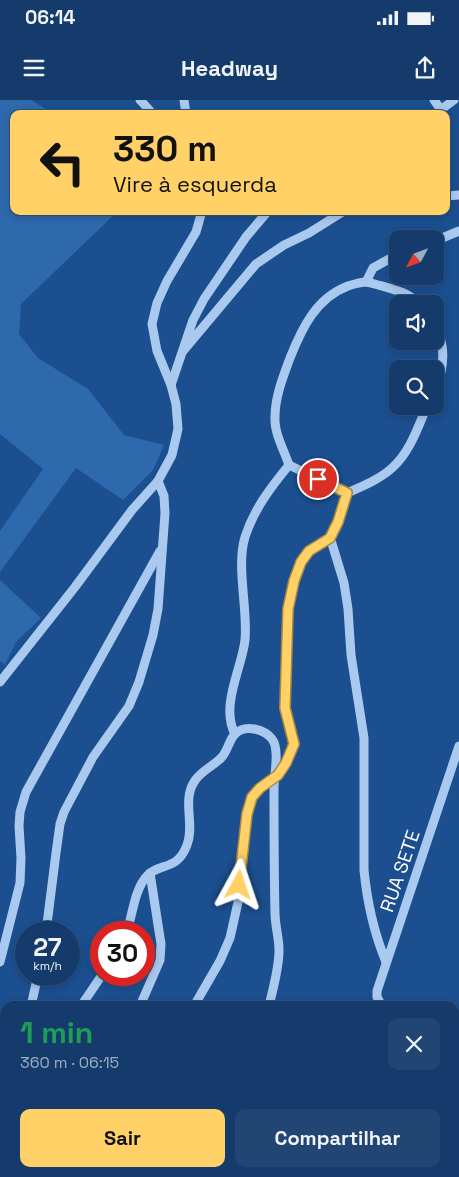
<!DOCTYPE html>
<html lang="pt">
<head>
<meta charset="utf-8">
<style>
	:root { --surface:#143b6b; --page:#214673; --text:#f1f3f6; --muted:#9dadc1; --line:#33557e; --accent:#ffd166 }
	body { margin:0; font-family:"Space Grotesk",sans-serif; background:var(--page); color:var(--text); height:100vh; display:flex; flex-direction:column; font-size:19px; white-space:nowrap }
	* { box-sizing:border-box; margin:0 }
	p { font-size:16px; color:var(--muted) }
	.icon { flex:none; width:28px; height:28px; fill:none; stroke:currentColor; stroke-width:2; stroke-linecap:round; stroke-linejoin:round }
	.map { position:relative; flex:1; overflow:hidden }
	.side { position:absolute; left:0px; top:901px; width:460px; height:176px; display:flex; flex-direction:column; background:var(--surface); border-radius:15px 15px 0 0; box-shadow:0 2px 8px #0003,0 0 0 1px var(--line) }
	.side>* { flex:none }
	.top-card { position:absolute; left:10px; top:10px; width:440px; height:105px; border-radius:10px; box-shadow:0 2px 8px #0003,0 0 0 1px var(--line); background:#ffd166; color:#111; overflow:hidden }
	.needle { width:32px; rotate:229deg }
	.fabs { position:absolute; left:389px; top:130px; display:grid; gap:10px }
	.fabs a { display:grid; place-items:center; width:55px; height:55px; border-radius:10px; background:var(--surface); box-shadow:0 2px 8px #0003,0 0 0 1px var(--line); font-size:25px }
	.speed { position:absolute; left:15px; top:821px; display:flex; gap:10px; font-size:25px; font-weight:700; text-align:center }
	.speed>* { display:grid; place-content:center; width:65px; height:65px; border-radius:50%; background:var(--surface); box-shadow:0 2px 8px #0003,0 0 0 1px var(--line); line-height:1 }
	.speed small { font-size:12px; font-weight:400 }
	.speed .limit { border:8px solid #d22; background:#fff; color:#111 }
	.pin { position:absolute; display:grid; place-items:center; width:42px; height:42px; color:#fff; margin:-21px; border:2px solid #fff; border-radius:50%; box-shadow:0 1px 5px #0007 }
	.me { position:absolute; width:55px; margin:-28px; rotate:5deg; stroke-linejoin:round; filter:drop-shadow(0 0 4px #0008) }
	.turn { display:flex; align-items:center; gap:18px; height:105px; padding:0 20px; font-size:22px }
	.turn .icon { width:65px; height:65px; stroke-width:2.5 }
	.turn b { display:block; font-size:35px; line-height:42px }
	.round { display:grid; place-items:center; flex:none; width:52px; height:52px; border-radius:10px; background:var(--page) }
	.overview { display:flex; align-items:center; justify-content:space-between; height:85px; padding:0 20px }
	h1 { font-size:30px; font-weight:600; line-height:38px; color:#1e9e55 }
	.primary-button { display:flex; gap:10px; margin-top:auto; padding:10px 20px }
	.primary-button a { flex:1; height:58px; border-radius:10px; background:var(--accent); color:#111; font-size:20px; font-weight:600; line-height:58px; text-align:center }
	.primary-button a+a { background:var(--page); color:var(--text) }
	.status { display:flex; justify-content:space-between; align-items:center; height:35px; padding:0 25px; background:var(--surface); direction:ltr }
	.status svg { height:14px; fill:currentColor }
	header { display:flex; justify-content:space-between; align-items:center; height:65px; padding:0 20px; background:var(--surface); font-size:22px; font-weight:600 }
	.map>svg:first-child { display:block }
	.green { fill:#2e69ad }
	.lines { fill:none; stroke-linecap:round; stroke-linejoin:round }
	.minor { stroke:#a9c9ee; stroke-width:9 }
	.route-casing { stroke:#a68842; stroke-width:12 }
	.route { stroke:#ffd166; stroke-width:9 }
	.labels { text-anchor:middle; dominant-baseline:central; stroke-width:5; stroke-linejoin:round; paint-order:stroke }
	.street-label { font-size:19px; fill:#fff; stroke:#1b4f8f }
</style>
</head>
<body>
<div class="status"><b>06:14</b><svg viewBox="0 0 49 12"><path d="M0 12V9h3v3zM5 12V6h3v6zM10 12V3h3v9zM15 12V0h3v12zM26 1h20v11H26zM47 4h2v5h-2z"/></svg></div>
<header><svg class="icon" aria-label="menu" viewBox="0 0 24 24"><path d="M4 6h16M4 12h16M4 18h16"/></svg>Headway<svg class="icon" aria-label="share" viewBox="0 0 24 24"><path d="M12 15V3M7 8l5-5 5 5M5 13v7h14v-7"/></svg></header>
<div class="map">
<svg width="459" height="1077" viewBox="0 0 459 1077">
	<rect width="100%" height="100%" fill="#1b4f8f"/>
	<g class="green">
		<polygon points="0,0 31,0 54,14 14,14 14,111 118,111 21,204 19,234 38,258 88,289 124,335 164,345 153,370 123,400 76,368 0,472 0,431 43,369 0,334"/>
		<polygon points="0,480 41,518 16,542 5,565 0,561"/>
	</g>
	<g class="lines">
		<g class="minor">
			<polyline points="140,0 153,14"/>
			<polyline points="184,0 186,14"/>
			<polyline points="434,0 441,10"/>
			<polyline points="435,14 454,0"/>
			<polyline points="446,96 459,95"/>
			<polyline points="435,141 459,131"/>
			<polyline points="366,182 373,168 398,154"/>
			<path d="M435 226C447 247 444 269 435 290"/>
			<polyline points="183,251 256,164 284,145 309,133 344,111"/>
			<polyline points="171,285 193,220 204,199 246,137 268,111"/>
			<path d="M289 365C284 350 274 333 275 317 275 297 283 277 290 258 302 228 316 198 348 186 354 184 361 182 367 182 372 183 377 185 382 186 396 190 409 193 419 204"/>
			<path d="M289 365 347 393C363 386 380 379 392 368 410 352 418 327 427 306"/>
			<path d="M330 437 344 483 348 509 351 555 364 638V770C367 801 374 833 386 862"/>
			<polyline points="0,582 75,487 132,410 158,381 172,355 178,329 176,304 171,285 157,251 152,224 157,203 167,181 196,132 202,111"/>
			<path d="M235 634C220 606 242 568 245 540 248 509 236 466 245 437 254 409 271 387 289 365"/>
			<polyline points="46,832 56,753 60,724 64,712 93,657 129,606 139,582 153,535 158,509 165,413 164,396 158,381"/>
			<path d="M127 832C132 816 135 788 147 776 159 762 177 772 187 745 195 725 182 701 194 682 200 671 214 666 222 657 228 650 229 640 235 634 245 624 264 629 272 639 280 649 274 675 274 688 274 729 274 771 275 813 275 825 279 838 279 850 279 869 273 888 269 906"/>
			<polyline points="0,862 20,783 21,758 19,726 20,712 26,692 160,451"/>
			<polyline points="31,906 38,875"/>
			<polyline points="81,906 102,875"/>
			<polyline points="140,906 160,860 161,844 150,773"/>
			<polyline points="194,906 220,861 230,838 238,802 247,714 252,697 260,688 278,675 286,663 294,644 285,608 288,509 294,481 301,462 309,451 330,437 338,422 347,393"/>
			<polyline points="382,906 377,897 377,891 459,646"/>
			<polyline points="0,999 5,988"/>
			<polyline points="0,1038 5,1030"/>
			<polyline points="189,1072 190,1077"/>
			<polyline points="95,1077 96,1072"/>
			<polyline points="279,1077 287,1072"/>
			<polyline points="359,1077 360,1072"/>
		</g>
	</g>
	<g class="lines">
		<defs>
			<polyline id="route" points="239,785 247,714 252,697 260,688 278,675 286,663 294,644 285,608 288,509 294,481 301,462 309,451 330,438 338,422 347,393 318,379"/>
		</defs>
		<use href="#route" class="route-casing"/>
		<use href="#route" class="route"/>
	</g>
	<g class="labels">
		<g class="street-label">
			<text transform="translate(400 771) rotate(-71)">RUA SETE</text>
		</g>
	</g>
</svg>
<div class="fabs">
<a><svg class="needle" viewBox="-14 -14 28 28"><path d="M0-13l5 13h-10z" fill="#e53935"/><path d="M0 13l5-13h-10z" fill="#9dadc1"/></svg></a>
<a><svg class="icon" aria-label="sound" viewBox="0 0 24 24"><path d="M4 9h4l5-4v14l-5-4H4zM17 9q2 3 0 6"/></svg></a>
<a><svg class="icon" aria-label="search" viewBox="0 0 24 24"><circle cx="10" cy="10" r="6"/><path d="M15 15l6 6"/></svg></a>
</div>
<div class="speed"><div>27<small>km/h</small></div><div class="limit">30</div></div>
<div class="pin" style="left:318px;top:379px;background:#d93025"><svg class="icon" aria-label="arrive" viewBox="0 0 24 24"><path d="M6 21V4h12l-3 4 3 4H6"/></svg></div>
<svg class="me" style="left:239px;top:785px" viewBox="-20 -20 40 40"><path d="M0-17L14 15 0 8-14 15z" fill="#ffd166" stroke="#fff" stroke-width="4"/></svg>
<div class="top-card">
<div class="turn"><svg class="icon" aria-label="left" viewBox="0 0 24 24"><path d="M17 20v-9H6M10 6l-5 5 5 5"/></svg><div><b>330 m</b>Vire à esquerda</div></div>
</div>
<section class="side">
<div class="overview"><div><h1>1 min</h1><p>360 m · 06:15</p></div><a class="round"><svg class="icon" aria-label="close" viewBox="0 0 24 24"><path d="M6 6l12 12M18 6L6 18"/></svg></a></div>
<div class="primary-button"><a>Sair</a><a>Compartilhar</a></div>
</section>
</div>
</body>
</html>
